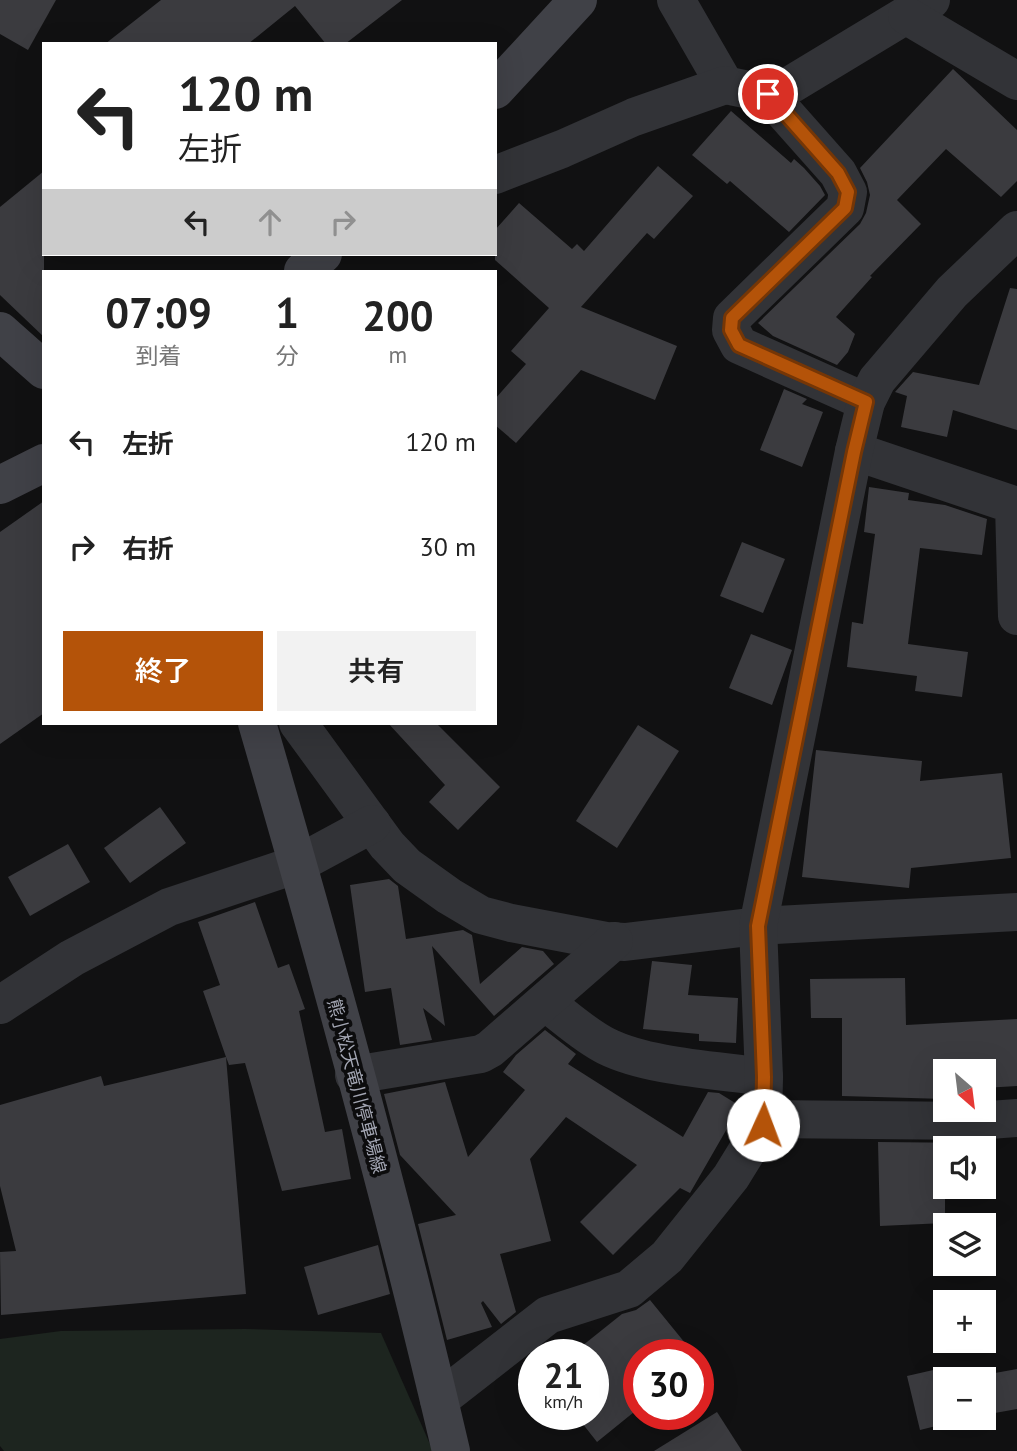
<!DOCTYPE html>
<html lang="ja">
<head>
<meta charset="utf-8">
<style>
	:root { --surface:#fff; --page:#f2f2f2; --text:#222; --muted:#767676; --accent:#b45309 }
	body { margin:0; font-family:"PT Sans","Noto Sans JP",sans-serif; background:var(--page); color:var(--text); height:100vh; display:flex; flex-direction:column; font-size:26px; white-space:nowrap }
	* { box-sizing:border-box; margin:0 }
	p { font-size:23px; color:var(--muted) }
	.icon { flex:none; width:38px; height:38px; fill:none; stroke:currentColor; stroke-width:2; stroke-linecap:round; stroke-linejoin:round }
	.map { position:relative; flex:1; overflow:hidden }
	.details { position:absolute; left:42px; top:270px; width:455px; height:455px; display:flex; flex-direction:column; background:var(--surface); border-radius:0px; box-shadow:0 7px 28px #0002 }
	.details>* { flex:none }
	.banner { position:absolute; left:42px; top:42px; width:455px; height:214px; border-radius:0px; box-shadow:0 7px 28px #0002; background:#fff; color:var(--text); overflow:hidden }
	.needle { width:46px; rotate:152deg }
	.tools { position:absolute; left:933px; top:1059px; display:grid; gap:14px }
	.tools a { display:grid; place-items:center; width:63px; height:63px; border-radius:0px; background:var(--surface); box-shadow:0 7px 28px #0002; font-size:35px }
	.speed { position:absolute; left:518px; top:1339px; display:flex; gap:14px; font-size:35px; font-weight:700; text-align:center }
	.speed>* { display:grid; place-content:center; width:91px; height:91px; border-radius:50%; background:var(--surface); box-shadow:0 7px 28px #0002; line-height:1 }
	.speed small { font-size:18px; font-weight:400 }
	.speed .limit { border:10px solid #d22; background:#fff; color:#111 }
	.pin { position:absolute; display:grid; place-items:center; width:60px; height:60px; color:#fff; margin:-30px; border:4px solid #fff; border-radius:50%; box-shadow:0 2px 7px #0007 }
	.me { position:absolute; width:77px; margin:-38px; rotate:2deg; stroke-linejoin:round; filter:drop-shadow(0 0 5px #0008) }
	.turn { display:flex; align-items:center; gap:24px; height:147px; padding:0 21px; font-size:32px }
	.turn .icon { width:91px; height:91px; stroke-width:2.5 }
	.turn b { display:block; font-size:49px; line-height:60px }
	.lanes { display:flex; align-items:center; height:66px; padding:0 21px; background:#0003; justify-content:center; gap:35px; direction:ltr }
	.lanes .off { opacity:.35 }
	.eta { display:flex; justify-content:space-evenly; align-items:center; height:119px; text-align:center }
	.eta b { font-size:42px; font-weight:600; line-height:49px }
	.button { display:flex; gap:14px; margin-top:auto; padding:14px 21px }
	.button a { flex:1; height:80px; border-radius:0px; background:var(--accent); color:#fff; font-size:28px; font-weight:600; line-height:80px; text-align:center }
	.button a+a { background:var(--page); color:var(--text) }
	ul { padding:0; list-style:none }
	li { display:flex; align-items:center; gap:21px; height:105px; padding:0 21px }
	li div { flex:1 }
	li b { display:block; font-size:26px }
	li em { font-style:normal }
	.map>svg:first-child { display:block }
	.green { fill:#1d251f }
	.building { fill:#3b3b3f }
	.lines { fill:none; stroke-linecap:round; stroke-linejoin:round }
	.street { stroke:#323337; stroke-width:38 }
	.secondary { stroke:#404147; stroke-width:38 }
	.route-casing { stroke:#753606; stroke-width:18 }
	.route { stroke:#b45309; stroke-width:12 }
	.labels { text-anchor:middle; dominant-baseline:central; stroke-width:7; stroke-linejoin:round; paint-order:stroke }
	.street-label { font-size:18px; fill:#a3a6b3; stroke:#0c0c0d }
</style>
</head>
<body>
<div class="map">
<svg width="1017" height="1451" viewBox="0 0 1017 1451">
	<rect width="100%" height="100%" fill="#111112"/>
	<polygon class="green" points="245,1329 381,1333 433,1451 4,1451 0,1446 0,1339 61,1331"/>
	<g class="building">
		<polygon points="0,0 56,0 28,50 0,34"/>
		<polygon points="161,0 402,0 345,44 326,44 295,6 248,44 105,44"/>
		<polygon points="953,69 1017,130 1017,181 1001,197 946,149 897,200 921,224 870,276 872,277 836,317 855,334 848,352 837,365 773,336 758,323 860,224 866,213 870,195 867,182 860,168"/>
		<polygon points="731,111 791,163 794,159 804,168 820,186 825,195 789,232 730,181 727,184 692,155"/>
		<polygon points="658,166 693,196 654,239 647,233 581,307 677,346 655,400 581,370 516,443 495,425 495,399 526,364 511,351 549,308 495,260 495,230 519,203 572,249 577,244 584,251"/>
		<polygon points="44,171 44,337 0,295 0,207"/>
		<polygon points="1010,288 1017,289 1017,430 953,410 947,437 901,427 907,396 895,392 913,372 979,385"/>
		<polygon points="784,389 807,399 802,404 823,412 802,467 760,450"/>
		<polygon points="869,487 909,493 908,500 945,505 987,519 982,555 920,548 908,644 968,652 962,697 915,691 917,676 847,667 852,622 863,624 875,534 864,532"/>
		<polygon points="44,501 44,713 0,744 0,532"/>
		<polygon points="742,542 785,559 763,613 720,596"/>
		<polygon points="751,634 792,650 772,705 729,688"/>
		<polygon points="388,723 436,723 500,787 458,830 429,802 445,785"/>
		<polygon points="638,725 679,751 617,848 576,821"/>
		<polygon points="816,750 922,761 920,781 1002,773 1011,858 911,868 909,888 802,877"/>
		<polygon points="160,807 186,843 130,883 104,848"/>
		<polygon points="68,844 90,882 30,916 8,877"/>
		<polygon points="389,879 398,886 406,939 463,930 472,935 480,984 522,947 543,951 554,964 494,1016 432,946 445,1026 423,1008 432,1040 400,1045 391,988 365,992 350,885"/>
		<polygon points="255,902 278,968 289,964 305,1009 299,1011 325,1132 342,1129 351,1179 282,1191 245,1063 229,1065 226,1057 246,1294 1,1315 0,1252 16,1251 0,1186 0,1105 101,1076 104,1086 226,1057 203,991 220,985 198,922"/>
		<polygon points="652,961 692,965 688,995 738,998 736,1043 699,1041 699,1034 643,1029"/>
		<polygon points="905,978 906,1025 1017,1019 1017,1086 984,1088 984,1071 945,1071 945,1099 842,1096 842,1018 811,1018 810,979"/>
		<polygon points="545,1030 576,1054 568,1064 683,1137 708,1092 719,1093 740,1106 690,1193 680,1188 613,1255 580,1222 637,1165 566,1117 530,1159 551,1241 500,1254 516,1312 501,1324 483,1301 481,1303 492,1327 447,1340 418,1224 456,1215 400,1155 384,1094 445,1082 468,1157 525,1090 503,1072 516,1055"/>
		<polygon points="878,1142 980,1143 980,1148 945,1148 945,1223 880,1226"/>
		<polygon points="378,1245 390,1294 318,1315 304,1267"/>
		<polygon points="650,1300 694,1354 639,1354 639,1408 597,1442 575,1414 593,1414 593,1354 572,1354 622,1314 636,1310"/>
		<polygon points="942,1368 945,1380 945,1418 968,1418 920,1430 907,1376"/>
		<polygon points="1017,1369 1017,1409 984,1415 984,1379 962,1379"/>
		<polygon points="717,1412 742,1451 654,1451"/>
	</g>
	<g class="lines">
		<g class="street">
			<polyline points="676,0 725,85 768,94 792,84 931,0"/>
			<polyline points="907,16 1017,81"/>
			<polyline points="768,94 838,173 848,192 845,208 732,318 731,330 739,345 866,402"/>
			<polyline points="495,175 562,149 634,117 725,85"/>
			<polyline points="854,451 1014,505 1017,616"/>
			<polyline points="298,723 387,845 407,866 449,896 481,915 511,923 606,941 625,942 758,926 1017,912"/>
			<path d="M545 1002C564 1016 584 1035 606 1046 648 1067 717 1070 764 1077"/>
			<polyline points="0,1005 72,958 169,907 298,864 372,824"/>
			<polyline points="354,1075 481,1054 490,1049 614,941"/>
			<polyline points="763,1119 976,1121 1017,1118"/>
			<polyline points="439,1400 548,1315 629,1289 667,1257 731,1177 763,1125 764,1077 758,926 854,451 866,402 877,380 952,292 1017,230"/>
		</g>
		<g class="secondary">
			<polyline points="495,90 578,0"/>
			<polyline points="303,271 323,254"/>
			<polyline points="0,331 44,370"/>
			<polyline points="0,485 44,463"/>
			<path d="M257 723C327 963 394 1207 451 1451"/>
		</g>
	</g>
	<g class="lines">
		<defs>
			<polyline id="route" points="763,1125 764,1077 758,926 854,452 866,402 739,345 731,330 732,318 845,208 848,192 838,173 768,94"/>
		</defs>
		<use href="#route" class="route-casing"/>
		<use href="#route" class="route"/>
	</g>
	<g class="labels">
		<g class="street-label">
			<text transform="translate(357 1086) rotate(75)">熊小松天竜川停車場線</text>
		</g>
	</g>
</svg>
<div class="tools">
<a><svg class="needle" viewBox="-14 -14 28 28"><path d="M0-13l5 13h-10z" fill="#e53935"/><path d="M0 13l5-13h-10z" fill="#767676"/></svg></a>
<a><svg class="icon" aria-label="sound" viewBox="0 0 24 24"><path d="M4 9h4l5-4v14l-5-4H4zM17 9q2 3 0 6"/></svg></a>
<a><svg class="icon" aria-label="layers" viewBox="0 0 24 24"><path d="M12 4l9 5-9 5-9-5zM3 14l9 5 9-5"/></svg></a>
<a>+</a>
<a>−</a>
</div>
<div class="speed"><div>21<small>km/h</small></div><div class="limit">30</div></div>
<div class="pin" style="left:768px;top:94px;background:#d93025"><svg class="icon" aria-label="arrive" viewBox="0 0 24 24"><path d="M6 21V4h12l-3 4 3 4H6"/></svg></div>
<svg class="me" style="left:763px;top:1125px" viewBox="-20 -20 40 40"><circle r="19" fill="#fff"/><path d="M0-13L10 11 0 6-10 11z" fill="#b45309"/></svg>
<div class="banner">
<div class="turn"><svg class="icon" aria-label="left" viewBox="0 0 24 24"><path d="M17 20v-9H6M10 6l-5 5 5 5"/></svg><div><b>120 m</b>左折</div></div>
<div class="lanes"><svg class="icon" aria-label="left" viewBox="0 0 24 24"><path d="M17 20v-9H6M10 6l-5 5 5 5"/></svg><svg class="icon off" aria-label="ahead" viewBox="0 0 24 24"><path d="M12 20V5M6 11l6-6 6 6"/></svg><svg class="icon off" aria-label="right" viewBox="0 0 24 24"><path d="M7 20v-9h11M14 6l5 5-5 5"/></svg></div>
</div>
<section class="details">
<div class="eta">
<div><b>07:09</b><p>到着</p></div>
<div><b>1</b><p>分</p></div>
<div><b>200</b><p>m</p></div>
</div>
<ul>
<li><svg class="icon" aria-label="left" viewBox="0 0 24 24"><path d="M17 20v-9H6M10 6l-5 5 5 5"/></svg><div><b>左折</b></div><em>120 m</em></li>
<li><svg class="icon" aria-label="right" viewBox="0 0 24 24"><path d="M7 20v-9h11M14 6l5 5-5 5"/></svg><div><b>右折</b></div><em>30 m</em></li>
</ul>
<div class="button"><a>終了</a><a>共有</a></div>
</section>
</div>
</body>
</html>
